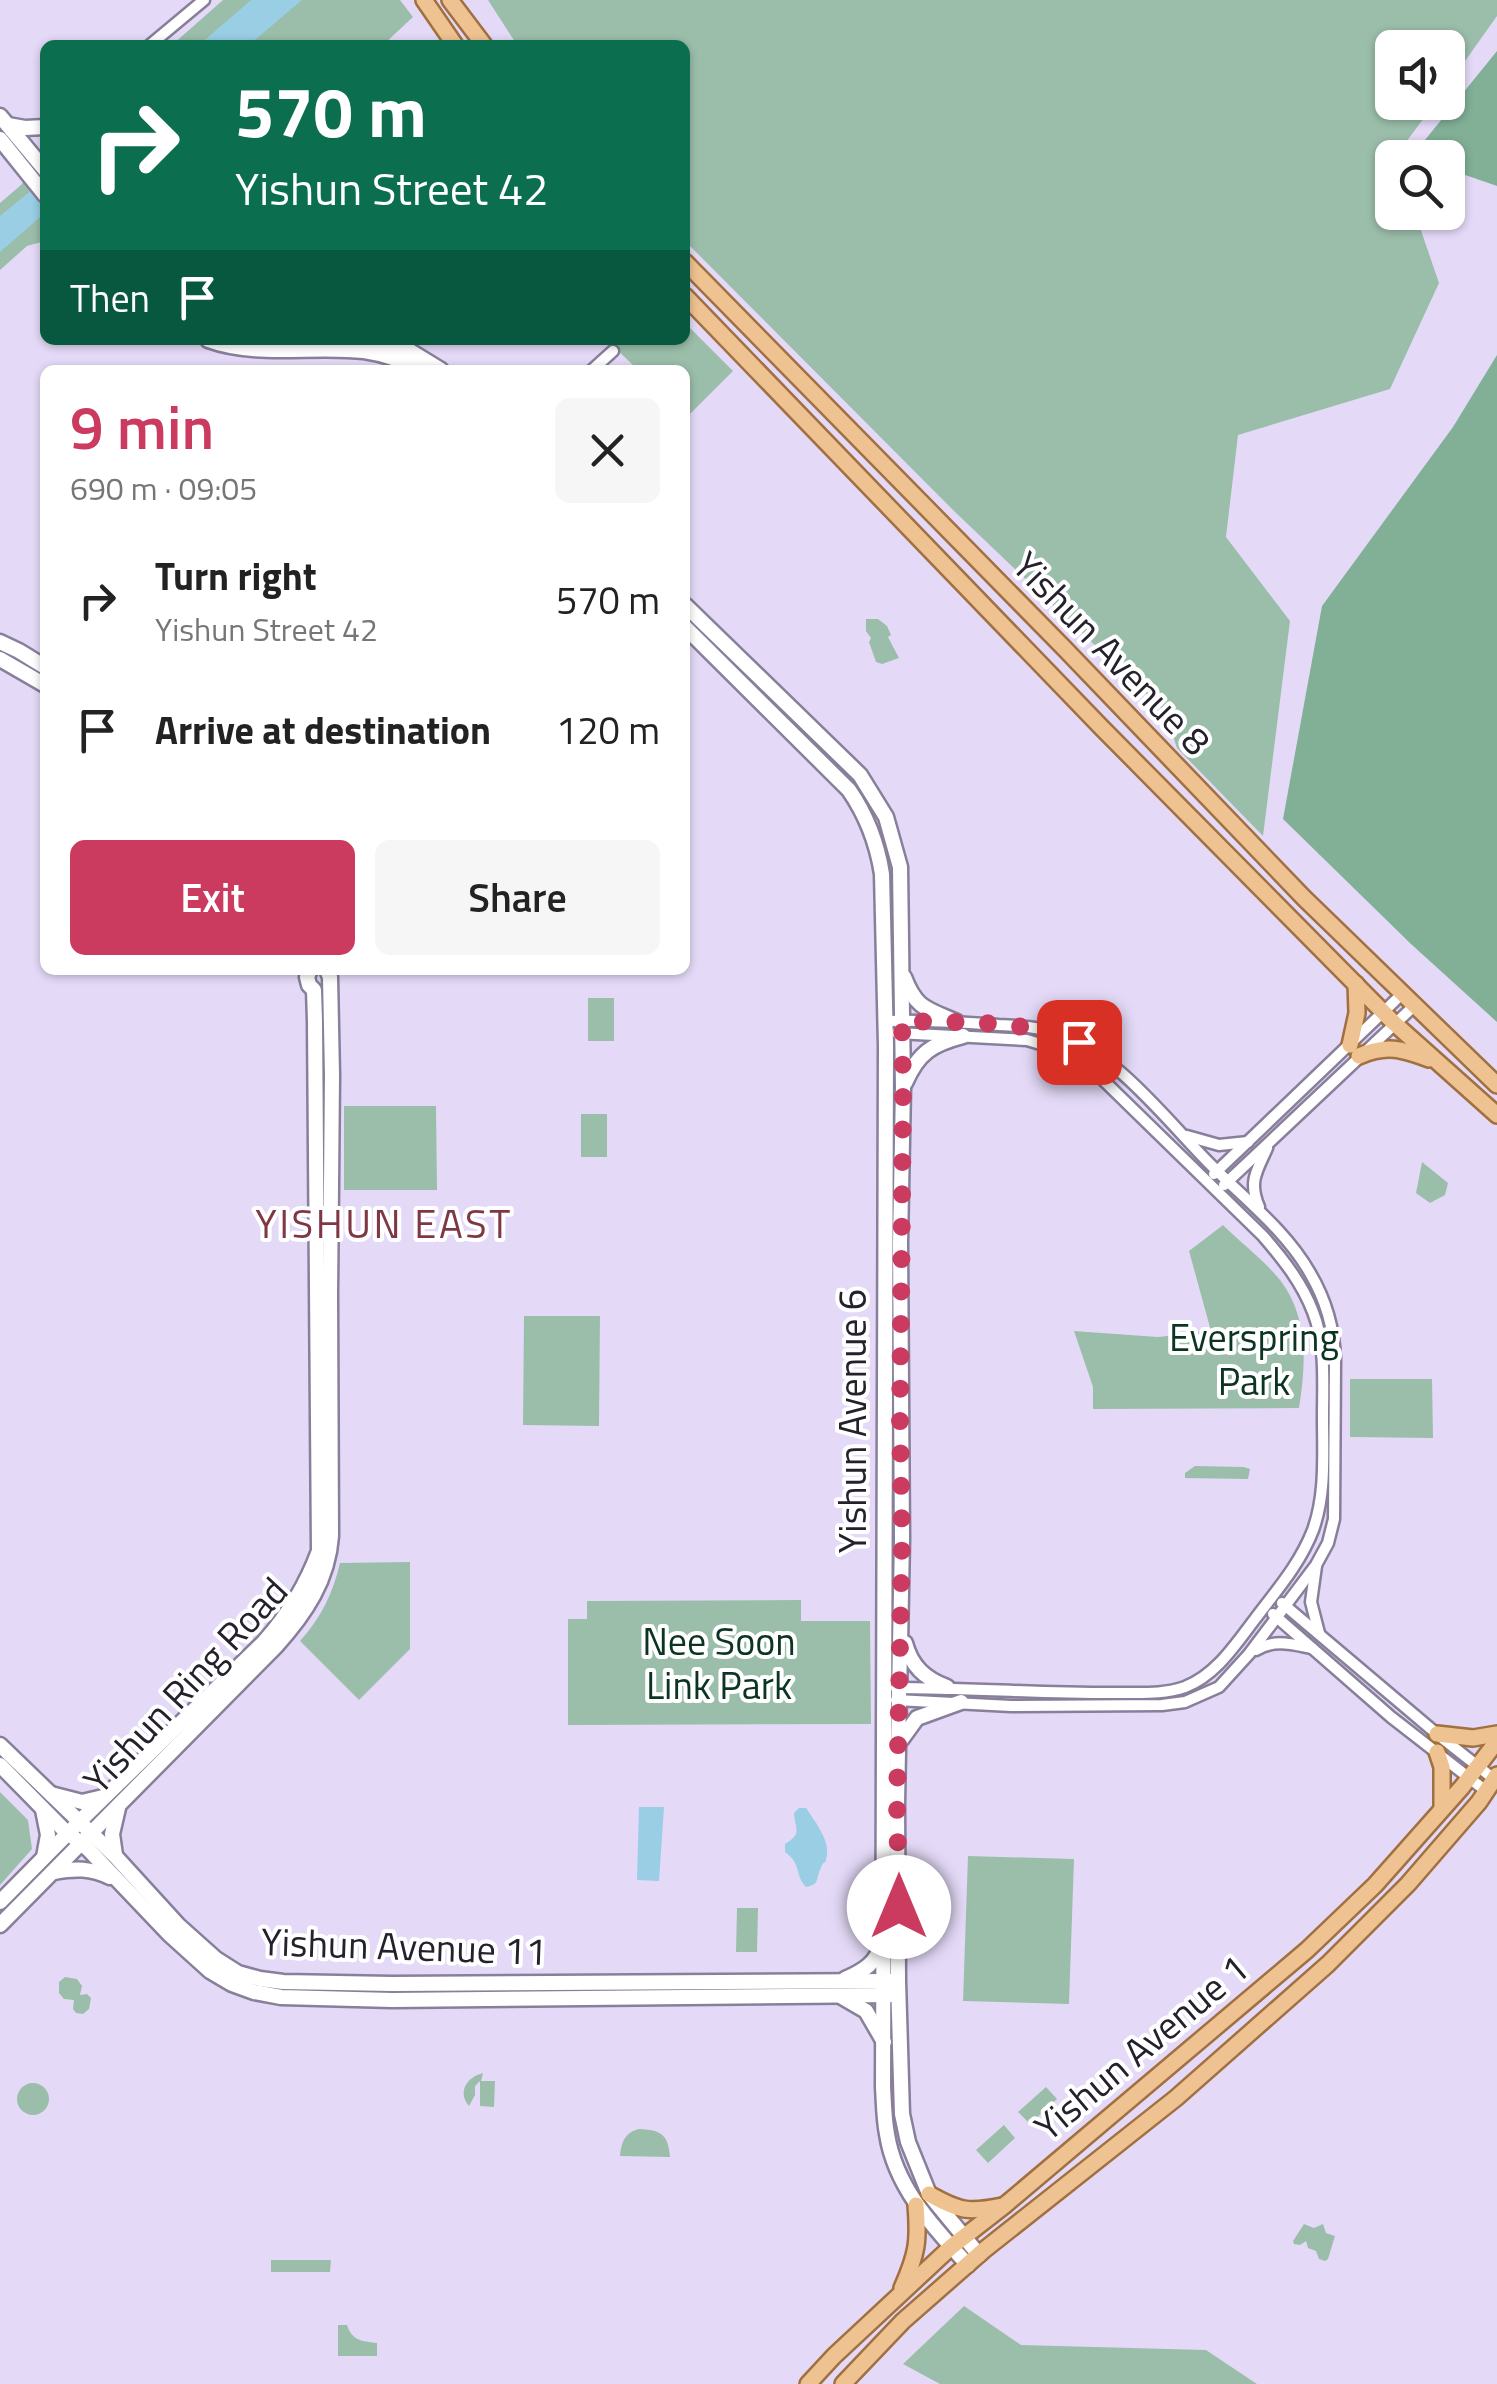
<!DOCTYPE html>
<html lang="en">
<head>
<meta charset="utf-8">
<style>
	:root { --surface:#fff; --page:#f6f6f6; --text:#222; --muted:#767676; --accent:#cb3b5f }
	body { margin:0; font-family:"Titillium Web",sans-serif; background:var(--page); color:var(--text); height:100vh; display:flex; flex-direction:column; font-size:38px; white-space:nowrap }
	* { box-sizing:border-box; margin:0 }
	p { font-size:32px; color:var(--muted) }
	.icon { flex:none; width:55px; height:55px; fill:none; stroke:currentColor; stroke-width:2; stroke-linecap:round; stroke-linejoin:round }
	.map { position:relative; flex:1; overflow:hidden }
	.panel { position:absolute; left:40px; top:365px; width:650px; height:610px; display:flex; flex-direction:column; background:var(--surface); border-radius:15px; box-shadow:0 2px 8px #0004 }
	.panel>* { flex:none }
	.guide { position:absolute; left:40px; top:40px; width:650px; height:305px; border-radius:15px; box-shadow:0 2px 8px #0004; background:#0b6e4f; color:#fff; overflow:hidden }
	.controls { position:absolute; left:1375px; top:30px; display:grid; gap:20px }
	.controls a { display:grid; place-items:center; width:90px; height:90px; border-radius:15px; background:var(--surface); box-shadow:0 2px 8px #0004; font-size:50px }
	.pin { position:absolute; display:grid; place-items:center; width:85px; height:85px; color:#fff; margin:-42px; border-radius:20px; box-shadow:0 5px 15px #0006 }
	.me { position:absolute; width:110px; margin:-55px; rotate:0deg; stroke-linejoin:round; filter:drop-shadow(0 0 8px #0008) }
	.turn { display:flex; align-items:center; gap:35px; height:210px; padding:0 30px; font-size:45px }
	.turn .icon { width:130px; height:130px; stroke-width:2.5 }
	.turn b { display:block; font-size:70px; line-height:85px }
	.then { display:flex; align-items:center; height:95px; padding:0 30px; background:#0003; gap:20px; font-size:38px }
	.round { display:grid; place-items:center; flex:none; width:105px; height:105px; border-radius:15px; background:var(--page) }
	.summary { display:flex; align-items:center; justify-content:space-between; height:170px; padding:0 30px }
	h1 { font-size:60px; font-weight:600; line-height:75px; color:var(--accent) }
	.primary-button { display:flex; gap:20px; margin-top:auto; padding:20px 30px }
	.primary-button a { flex:1; height:115px; border-radius:15px; background:var(--accent); color:#fff; font-size:40px; font-weight:600; line-height:115px; text-align:center }
	.primary-button a+a { background:var(--page); color:var(--text) }
	ul { padding:0; list-style:none }
	li { display:flex; align-items:center; gap:30px; height:130px; padding:0 30px }
	li div { flex:1 }
	li b { display:block; font-size:38px }
	li em { font-style:normal }
	.map>svg:first-child { display:block }
	.green { fill:#9bbeaa }
	.forest { fill:#81b097 }
	.water { fill:#99cee4 }
	.lines { fill:none; stroke-linecap:round; stroke-linejoin:round }
	.street-casing { stroke:#887f9a; stroke-width:15 }
	.secondary-casing { stroke:#887f9a; stroke-width:19 }
	.primary-casing { stroke:#a17040; stroke-width:20 }
	.street { stroke:#fff; stroke-width:10 }
	.secondary { stroke:#fff; stroke-width:14 }
	.primary { stroke:#efc292; stroke-width:15 }
	.route { stroke:#cb3b5f; stroke-width:18; stroke-dasharray:0 32.4 }
	.labels { text-anchor:middle; dominant-baseline:central; stroke-width:8; stroke-linejoin:round; paint-order:stroke }
	.street-label { font-size:38px; fill:#24212c; stroke:#fff }
	.park-label { font-size:38px; fill:#0b3422; stroke:#fff }
	.neighbourhood-label { font-size:40px; letter-spacing:2.5px; fill:#7f3745; stroke:#fff }
</style>
</head>
<body>
<div class="map">
<svg width="1497" height="2384" viewBox="0 0 1497 2384">
	<rect width="100%" height="100%" fill="#e4daf8"/>
	<g class="green">
		<polygon points="223,0 400,0 413,17 383,45 172,45"/>
		<polygon points="488,0 1497,0 1497,16 1448,85 1448,48 1392,48 1392,102 1435,103 1395,157 1392,158 1392,212 1415,213 1439,283 1390,389 1238,435 1226,537 1290,621 1263,836 1177,748 1165,712 954,511 685,241 685,45 517,45"/>
		<polygon points="45,156 45,241 27,246 0,270 0,203 21,185"/>
		<polygon points="685,323 733,371 686,418 685,370 638,370 607,340 685,340"/>
		<polygon points="866,619 878,619 887,626 891,635 888,637 899,658 882,664 876,662 869,642 871,638 866,631"/>
		<rect x="588" y="998" width="26" height="43"/>
		<polygon points="344,1106 436,1106 437,1190 344,1190"/>
		<rect x="581" y="1114" width="26" height="43"/>
		<polygon points="1422,1162 1448,1183 1445,1195 1430,1203 1416,1193"/>
		<path d="M1223 1225C1241 1243 1264 1260 1280 1280 1309 1318 1306 1364 1299 1408L1093 1409V1387L1074 1331 1158 1337 1211 1331 1189 1251Z"/>
		<polygon points="524,1316 600,1316 599,1426 523,1425"/>
		<polygon points="1350,1379 1432,1379 1433,1438 1350,1437"/>
		<polygon points="1195,1466 1244,1467 1250,1469 1248,1479 1185,1478 1185,1473"/>
		<path d="M410 1562V1649L359 1700 300 1641C321 1618 333 1593 340 1563Z"/>
		<polygon points="801,1600 801,1621 870,1621 871,1724 568,1725 568,1619 587,1619 587,1601"/>
		<polygon points="0,1792 28,1820 32,1849 0,1885"/>
		<polygon points="968,1856 1074,1859 1069,2004 963,2001"/>
		<polygon points="737,1908 758,1908 757,1952 736,1952"/>
		<polygon points="65,1977 77,1979 82,1986 80,1995 87,1994 91,1998 89,2009 83,2014 76,2013 73,2009 74,2000 64,1999 59,1993 59,1982"/>
		<path d="M483 2073 481 2081H495L494 2107 480 2106V2081L475 2086V2095L469 2106C457 2092 467 2077 483 2073Z"/>
		<circle cx="33" cy="2099" r="16"/>
		<polygon points="1046,2087 1057,2099 1030,2124 1018,2112"/>
		<polygon points="1004,2125 1015,2138 988,2163 976,2150"/>
		<path d="M639 2129C661 2130 668 2134 670 2157L620 2156C621 2143 625 2132 639 2129Z"/>
		<polygon points="1304,2224 1314,2228 1323,2224 1326,2233 1335,2236 1328,2259 1325,2261 1319,2259 1316,2251 1308,2248 1306,2241 1300,2245 1294,2244 1293,2241"/>
		<polygon points="271,2260 331,2260 330,2272 271,2272"/>
		<polygon points="964,2306 1021,2345 1206,2350 1257,2384 940,2384 903,2364"/>
		<path d="M338 2325H347C352 2341 362 2341 377 2343V2356H338Z"/>
	</g>
	<g class="forest">
		<polygon points="1497,51 1497,186 1448,169 1448,158 1412,156"/>
		<polygon points="1497,355 1497,1022 1411,944 1283,819 1322,606 1453,427"/>
	</g>
	<g class="water">
		<polygon points="251,0 302,0 249,45 199,45"/>
		<polygon points="45,179 45,213 0,252 0,216"/>
		<polygon points="639,1807 664,1807 659,1881 637,1880"/>
		<path d="M799 1808H806C814 1820 829 1839 827 1854 825 1869 825 1856 820 1870 815 1881 820 1884 806 1887 794 1874 802 1864 785 1852V1844C803 1833 795 1830 794 1813Z"/>
	</g>
	<g class="lines">
		<defs>
			<g id="street">
				<polyline points="150,45 204,0"/>
				<polyline points="592,370 613,351"/>
				<path d="M885 1021C923 1020 961 1022 999 1025 1020 1026 1040 1027 1059 1034 1114 1052 1167 1120 1207 1161 1242 1197 1285 1229 1310 1273 1326 1300 1334 1328 1335 1359L1334 1519 1328 1543 1316 1565 1249 1654 1219 1687 1185 1702 1162 1705 1011 1706 896 1700"/>
				<polyline points="1187,1136 1219,1145 1248,1142"/>
				<polyline points="1214,1174 1402,994"/>
				<polyline points="1224,1185 1414,1006"/>
				<path d="M1259 1207C1248 1181 1257 1171 1267 1148"/>
				<polyline points="1316,1566 1311,1602 1319,1633"/>
				<polyline points="1282,1603 1437,1734 1494,1779"/>
				<polyline points="1273,1614 1391,1717 1486,1791"/>
				<path d="M1256 1650C1274 1639 1291 1644 1312 1648"/>
				<path d="M896 1688C972 1688 1048 1694 1124 1693 1145 1693 1165 1694 1185 1687 1216 1675 1235 1645 1255 1619 1276 1591 1300 1564 1313 1530 1326 1494 1323 1455 1323 1417 1323 1382 1326 1345 1313 1312 1302 1283 1283 1259 1263 1236L1099 1076 1077 1059 1054 1048 1027 1040 897 1033"/>
			</g>
			<g id="secondary">
				<polyline points="0,116 45,170"/>
				<polyline points="8,125 25,128 45,127"/>
				<polyline points="0,139 45,195"/>
				<path d="M208 340C258 358 312 345 364 351 385 354 404 361 423 370"/>
				<polyline points="373,340 410,351 441,370"/>
				<polyline points="685,605 860,775 886,817 900,867 903,1088 900,1243 902,1539 897,1804 898,1981 902,2114 908,2142 929,2194 979,2255"/>
				<path d="M685 627 849 790C867 816 877 842 882 874L886 1046 883 2087C884 2103 884 2119 887 2134 895 2187 933 2227 968 2265"/>
				<polyline points="0,642 19,651 45,667"/>
				<polyline points="0,659 45,685"/>
				<path d="M904 977C916 1009 927 1009 957 1022"/>
				<path d="M905 1083C918 1053 932 1044 963 1036"/>
				<path d="M905 1643C911 1666 925 1679 947 1687"/>
				<polyline points="901,1740 917,1718 961,1702"/>
				<polyline points="0,1745 116,1857 178,1925 216,1959 238,1973 260,1979 283,1982 392,1984 892,1981"/>
				<polyline points="0,1765 63,1829 88,1849 169,1934 210,1971 232,1984 254,1992 281,1997 392,2000 893,1995"/>
				<polyline points="51,1794 82,1802 103,1797"/>
				<polyline points="43,1810 48,1835 44,1857"/>
				<polyline points="115,1855 112,1834 118,1808"/>
				<path d="M54 1872C76 1868 90 1868 110 1877"/>
				<path d="M0 1902 86 1815 264 1642C289 1614 306 1586 319 1551L315 1021 314 990 309 985 307 977 310 970"/>
				<path d="M0 1925 276 1646C305 1614 328 1580 331 1536L330 1294 332 1075 330 977 327 970"/>
				<path d="M845 1979C864 1971 876 1963 882 1944"/>
				<polyline points="842,1997 866,2011 884,2042"/>
			</g>
			<g id="primary">
				<polyline points="424,0 455,45"/>
				<polyline points="450,0 484,45"/>
				<polyline points="685,262 1064,648 1304,898 1497,1085"/>
				<polyline points="685,296 1102,728 1394,1023 1497,1115"/>
				<polyline points="1350,1045 1357,1013 1356,984"/>
				<path d="M1359 1056C1387 1044 1402 1049 1429 1059"/>
				<polyline points="1437,1734 1473,1738 1497,1734"/>
				<polyline points="1437,1752 1442,1767 1442,1808"/>
				<path d="M929 2194C959 2211 968 2213 1002 2206"/>
				<path d="M902 2288C917 2254 919 2242 916 2205"/>
				<polyline points="808,2384 834,2356 951,2247 1005,2205 1307,1950 1375,1885 1462,1787 1497,1741"/>
				<polyline points="843,2384 903,2321 984,2250 1176,2098 1328,1964 1408,1884 1479,1802 1497,1775"/>
			</g>
		</defs>
		<use href="#street" class="street-casing"/>
		<use href="#secondary" class="secondary-casing"/>
		<use href="#primary" class="primary-casing"/>
		<use href="#street" class="street"/>
		<use href="#secondary" class="secondary"/>
		<use href="#primary" class="primary"/>
	</g>
	<g class="lines">
		<path class="route" d="M899 1907 897 1804 902 1539 900 1420 903 1088 902 1021C961 1023 1023 1019 1079 1042"/>
	</g>
	<g class="labels">
		<g class="street-label">
			<text transform="translate(1112 653) rotate(46)">Yishun Avenue 8</text>
			<text transform="translate(852 1421) rotate(-90)">Yishun Avenue 6</text>
			<text transform="translate(185 1685) rotate(-47)">Yishun Ring Road</text>
			<text transform="translate(404 1946) rotate(2)">Yishun Avenue 11</text>
			<text transform="translate(1141 2047) rotate(-40)">Yishun Avenue 1</text>
		</g>
		<g class="park-label">
			<text x="1254" y="1337">Everspring<tspan x="1254" dy="44">Park</tspan></text>
			<text x="719" y="1641">Nee Soon<tspan x="719" dy="44">Link Park</tspan></text>
		</g>
		<g class="neighbourhood-label">
			<text x="384" y="1223">YISHUN EAST</text>
		</g>
	</g>
</svg>
<div class="controls">
<a><svg class="icon" aria-label="sound" viewBox="0 0 24 24"><path d="M4 9h4l5-4v14l-5-4H4zM17 9q2 3 0 6"/></svg></a>
<a><svg class="icon" aria-label="search" viewBox="0 0 24 24"><circle cx="10" cy="10" r="6"/><path d="M15 15l6 6"/></svg></a>
</div>
<div class="pin" style="left:1079px;top:1042px;background:#d93025"><svg class="icon" aria-label="arrive" viewBox="0 0 24 24"><path d="M6 21V4h12l-3 4 3 4H6"/></svg></div>
<svg class="me" style="left:899px;top:1907px" viewBox="-20 -20 40 40"><circle r="19" fill="#fff"/><path d="M0-13L10 11 0 6-10 11z" fill="#cb3b5f"/></svg>
<div class="guide">
<div class="turn"><svg class="icon" aria-label="right" viewBox="0 0 24 24"><path d="M7 20v-9h11M14 6l5 5-5 5"/></svg><div><b>570 m</b>Yishun Street 42</div></div>
<div class="then">Then<svg class="icon" aria-label="arrive" viewBox="0 0 24 24"><path d="M6 21V4h12l-3 4 3 4H6"/></svg></div>
</div>
<section class="panel">
<div class="summary"><div><h1>9 min</h1><p>690 m · 09:05</p></div><a class="round"><svg class="icon" aria-label="close" viewBox="0 0 24 24"><path d="M6 6l12 12M18 6L6 18"/></svg></a></div>
<ul>
<li><svg class="icon" aria-label="right" viewBox="0 0 24 24"><path d="M7 20v-9h11M14 6l5 5-5 5"/></svg><div><b>Turn right</b><p>Yishun Street 42</p></div><em>570 m</em></li>
<li><svg class="icon" aria-label="arrive" viewBox="0 0 24 24"><path d="M6 21V4h12l-3 4 3 4H6"/></svg><div><b>Arrive at destination</b></div><em>120 m</em></li>
</ul>
<div class="primary-button"><a>Exit</a><a>Share</a></div>
</section>
</div>
</body>
</html>
